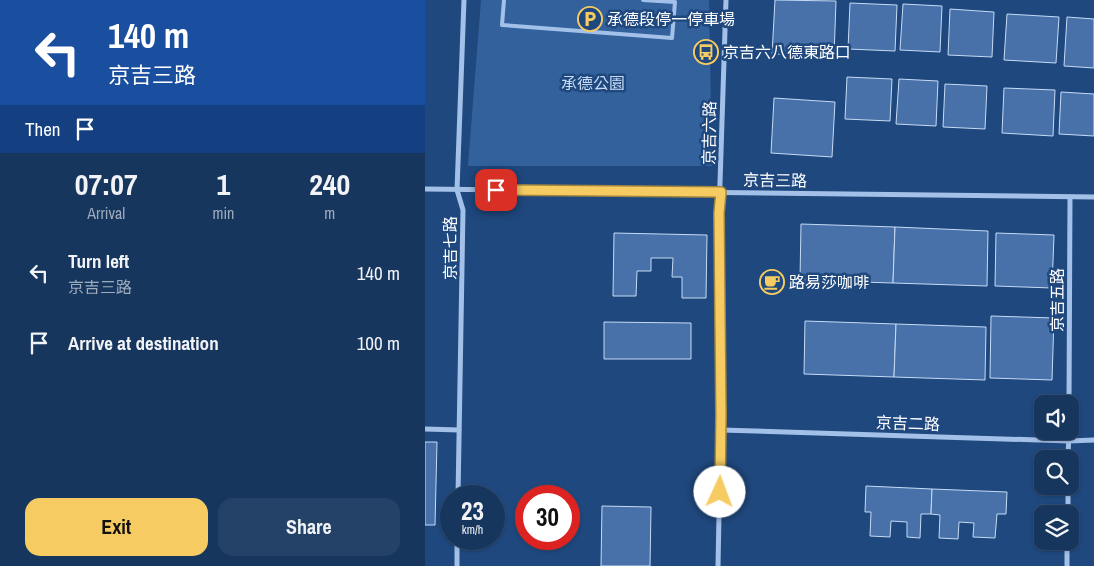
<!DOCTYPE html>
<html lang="en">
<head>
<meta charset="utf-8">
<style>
	:root { --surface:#17365e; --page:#244167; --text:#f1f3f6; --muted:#9eabbc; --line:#365073; --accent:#f6cc62 }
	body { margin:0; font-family:"Archivo Narrow","Noto Sans TC",sans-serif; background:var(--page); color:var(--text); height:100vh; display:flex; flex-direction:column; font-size:19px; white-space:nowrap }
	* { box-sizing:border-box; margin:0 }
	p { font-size:16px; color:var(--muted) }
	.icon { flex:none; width:28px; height:28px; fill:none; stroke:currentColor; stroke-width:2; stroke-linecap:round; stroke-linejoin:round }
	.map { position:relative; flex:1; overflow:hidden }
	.drawer { display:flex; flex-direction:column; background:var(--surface); width:425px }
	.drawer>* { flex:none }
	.hud { background:#1a4fa0; color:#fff; overflow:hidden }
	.tools { position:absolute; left:609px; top:395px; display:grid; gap:10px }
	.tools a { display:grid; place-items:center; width:45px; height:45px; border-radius:10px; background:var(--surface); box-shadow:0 1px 4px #0004,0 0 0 1px var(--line); font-size:25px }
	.speed { position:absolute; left:15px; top:485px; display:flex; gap:10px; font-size:25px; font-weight:700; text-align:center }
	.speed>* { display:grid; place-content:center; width:65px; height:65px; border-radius:50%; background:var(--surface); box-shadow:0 1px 4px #0004,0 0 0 1px var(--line); line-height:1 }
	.speed small { font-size:12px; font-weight:400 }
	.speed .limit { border:8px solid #d22; background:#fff; color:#111 }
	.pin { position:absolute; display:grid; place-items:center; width:42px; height:42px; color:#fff; margin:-21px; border-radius:10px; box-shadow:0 2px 8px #0006 }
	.me { position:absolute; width:55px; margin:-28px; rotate:2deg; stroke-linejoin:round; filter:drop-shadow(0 0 4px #0008) }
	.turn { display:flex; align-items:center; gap:18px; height:105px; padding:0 25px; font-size:22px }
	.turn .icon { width:65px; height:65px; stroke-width:2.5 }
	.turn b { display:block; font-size:35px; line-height:42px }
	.then { display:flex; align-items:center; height:48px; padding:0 25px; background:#0003; gap:10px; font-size:19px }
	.eta { display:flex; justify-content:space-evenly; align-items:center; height:85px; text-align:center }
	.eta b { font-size:30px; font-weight:800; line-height:35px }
	.button { display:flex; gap:10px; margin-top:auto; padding:10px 25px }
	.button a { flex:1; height:58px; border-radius:15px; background:var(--accent); color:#111; font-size:20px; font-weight:800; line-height:58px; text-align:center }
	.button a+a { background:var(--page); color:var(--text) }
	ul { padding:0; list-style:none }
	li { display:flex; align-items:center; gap:15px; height:70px; padding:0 25px }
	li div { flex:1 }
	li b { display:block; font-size:19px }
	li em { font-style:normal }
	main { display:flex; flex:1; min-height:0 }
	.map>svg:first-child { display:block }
	.green { fill:#32619c }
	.building { fill:#4771a8; stroke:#c6dbf6 }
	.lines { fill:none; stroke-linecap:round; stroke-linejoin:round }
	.lane { stroke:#a3c1e8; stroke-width:4 }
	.street { stroke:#a3c1e8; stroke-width:5 }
	.route-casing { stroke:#a08540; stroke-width:12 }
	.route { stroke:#f6cc62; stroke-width:9 }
	.labels { text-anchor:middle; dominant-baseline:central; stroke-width:5; stroke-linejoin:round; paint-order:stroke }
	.poi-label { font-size:16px; fill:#fff; stroke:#1f487e; text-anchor:start }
	.park-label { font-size:16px; fill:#c6dbf6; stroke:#1f487e }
	.street-label { font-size:16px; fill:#fff; stroke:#1f487e }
</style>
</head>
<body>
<main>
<section class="drawer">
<div class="hud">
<div class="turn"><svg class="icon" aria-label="left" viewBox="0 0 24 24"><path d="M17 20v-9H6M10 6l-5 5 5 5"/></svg><div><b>140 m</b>京吉三路</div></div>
<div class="then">Then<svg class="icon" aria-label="arrive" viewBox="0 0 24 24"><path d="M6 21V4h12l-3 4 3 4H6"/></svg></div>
</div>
<div class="eta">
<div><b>07:07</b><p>Arrival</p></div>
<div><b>1</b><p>min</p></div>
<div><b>240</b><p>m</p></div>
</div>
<ul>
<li><svg class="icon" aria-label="left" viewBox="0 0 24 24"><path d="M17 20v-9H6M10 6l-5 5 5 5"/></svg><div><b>Turn left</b><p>京吉三路</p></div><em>140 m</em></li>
<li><svg class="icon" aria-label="arrive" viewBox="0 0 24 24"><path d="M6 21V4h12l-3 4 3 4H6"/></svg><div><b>Arrive at destination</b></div><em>100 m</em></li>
</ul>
<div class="button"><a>Exit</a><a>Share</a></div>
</section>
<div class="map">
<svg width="669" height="566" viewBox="0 0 669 566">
	<rect width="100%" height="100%" fill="#1f487e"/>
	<polygon class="green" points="56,0 284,0 287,166 43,166"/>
	<g class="building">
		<polygon points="350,0 411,1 409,57 347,54"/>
		<polygon points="425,3 472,5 470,51 423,49"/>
		<polygon points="478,4 517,6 515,52 475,50"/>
		<polygon points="525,9 569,12 567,57 523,55"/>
		<polygon points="582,14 634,17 631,63 579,60"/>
		<polygon points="642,17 669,19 669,68 639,66"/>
		<polygon points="422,77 467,79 465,121 420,119"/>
		<polygon points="474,79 513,81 511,126 471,124"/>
		<polygon points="520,84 562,86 560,129 518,127"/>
		<polygon points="579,88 630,90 628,136 577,133"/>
		<polygon points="636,92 669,94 669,136 634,134"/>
		<polygon points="349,98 410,102 407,157 346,153"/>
		<polygon points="376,224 470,227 468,283 375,280"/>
		<polygon points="470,227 563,231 562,286 468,283"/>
		<polygon points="189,233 282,235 281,298 257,298 257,277 247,277 248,258 226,258 226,271 212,271 211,296 188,296"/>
		<polygon points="571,233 629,235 627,288 570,286"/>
		<polygon points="566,316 629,318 627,380 565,378"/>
		<polygon points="380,321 471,324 469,377 379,374"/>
		<polygon points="179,322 266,323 266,359 179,359"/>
		<polygon points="471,324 561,327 560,380 469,377"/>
		<polygon points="0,442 12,442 10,525 0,525"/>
		<polygon points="441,486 507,489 506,514 496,514 495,538 482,537 482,522 466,521 465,537 445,536 446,512 440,512"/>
		<polygon points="507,489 582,492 581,514 572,514 570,538 548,537 549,523 534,522 533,539 514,538 515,515 506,514"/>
		<polygon points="177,506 226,507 225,566 176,566"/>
	</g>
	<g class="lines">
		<polyline class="lane" points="79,0 77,25 247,38 250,2 218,0"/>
		<g class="street">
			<polyline points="0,189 669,197"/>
			<polyline points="644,404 645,197"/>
			<polyline points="0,429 34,430"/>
			<polyline points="296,430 644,441 669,440"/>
			<polyline points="643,459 644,431"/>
			<polyline points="33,496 38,210 32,190 39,0"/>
			<polyline points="643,514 643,486"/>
			<polyline points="32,566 32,539"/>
			<polyline points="293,566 296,415 294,213 301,0"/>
			<polyline points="642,566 642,541"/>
		</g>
	</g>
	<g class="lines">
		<defs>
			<polyline id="route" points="71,190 296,192 294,213 296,415 295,492"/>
		</defs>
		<use href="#route" class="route-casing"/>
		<use href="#route" class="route"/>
	</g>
	<defs>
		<symbol id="parking-ring" viewBox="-11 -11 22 22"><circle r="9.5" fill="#1f487e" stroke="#f6cc62" stroke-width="1.5"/><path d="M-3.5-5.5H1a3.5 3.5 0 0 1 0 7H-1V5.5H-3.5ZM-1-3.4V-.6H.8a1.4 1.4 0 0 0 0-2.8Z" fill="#f6cc62"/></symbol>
		<symbol id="bus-ring" viewBox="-11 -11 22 22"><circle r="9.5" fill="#1f487e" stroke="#f6cc62" stroke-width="1.5"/><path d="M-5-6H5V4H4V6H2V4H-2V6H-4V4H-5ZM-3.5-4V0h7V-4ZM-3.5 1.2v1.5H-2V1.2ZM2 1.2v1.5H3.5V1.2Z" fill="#f6cc62"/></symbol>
		<symbol id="cafe-ring" viewBox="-11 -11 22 22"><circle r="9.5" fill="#1f487e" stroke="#f6cc62" stroke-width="1.5"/><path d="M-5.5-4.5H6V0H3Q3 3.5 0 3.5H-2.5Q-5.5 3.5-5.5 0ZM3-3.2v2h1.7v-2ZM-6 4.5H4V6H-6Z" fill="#f6cc62"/></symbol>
	</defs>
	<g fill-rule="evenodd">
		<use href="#parking-ring" x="151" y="5" width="28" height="28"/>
		<use href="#bus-ring" x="267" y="38" width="28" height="28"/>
		<use href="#cafe-ring" x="333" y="268" width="28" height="28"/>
	</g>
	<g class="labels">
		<g class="poi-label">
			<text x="182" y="19">承德段停一停車場</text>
			<text x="298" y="52">京吉六八德東路口</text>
			<text x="364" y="282">路易莎咖啡</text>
		</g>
		<g class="park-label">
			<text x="168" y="83">承德公園</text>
		</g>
		<g class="street-label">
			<text transform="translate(284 133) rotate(-89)">京吉六路</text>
			<text transform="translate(350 180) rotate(1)">京吉三路</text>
			<text transform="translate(25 248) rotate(-90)">京吉七路</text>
			<text transform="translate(632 300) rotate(-90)">京吉五路</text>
			<text transform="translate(483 423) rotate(2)">京吉二路</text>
		</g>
	</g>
</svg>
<div class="tools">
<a><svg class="icon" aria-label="sound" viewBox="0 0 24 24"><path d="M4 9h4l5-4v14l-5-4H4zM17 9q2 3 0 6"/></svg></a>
<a><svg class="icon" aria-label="search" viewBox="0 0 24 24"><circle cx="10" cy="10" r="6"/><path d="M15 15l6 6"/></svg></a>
<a><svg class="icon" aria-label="layers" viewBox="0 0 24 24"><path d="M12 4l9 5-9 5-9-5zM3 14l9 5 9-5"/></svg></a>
</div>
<div class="speed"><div>23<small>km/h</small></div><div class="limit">30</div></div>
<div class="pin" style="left:71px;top:190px;background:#d93025"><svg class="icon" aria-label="arrive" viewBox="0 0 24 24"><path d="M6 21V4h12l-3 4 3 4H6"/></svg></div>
<svg class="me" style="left:295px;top:492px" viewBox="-20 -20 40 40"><circle r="19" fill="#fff"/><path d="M0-13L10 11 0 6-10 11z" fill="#f6cc62"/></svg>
</div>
</main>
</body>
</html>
